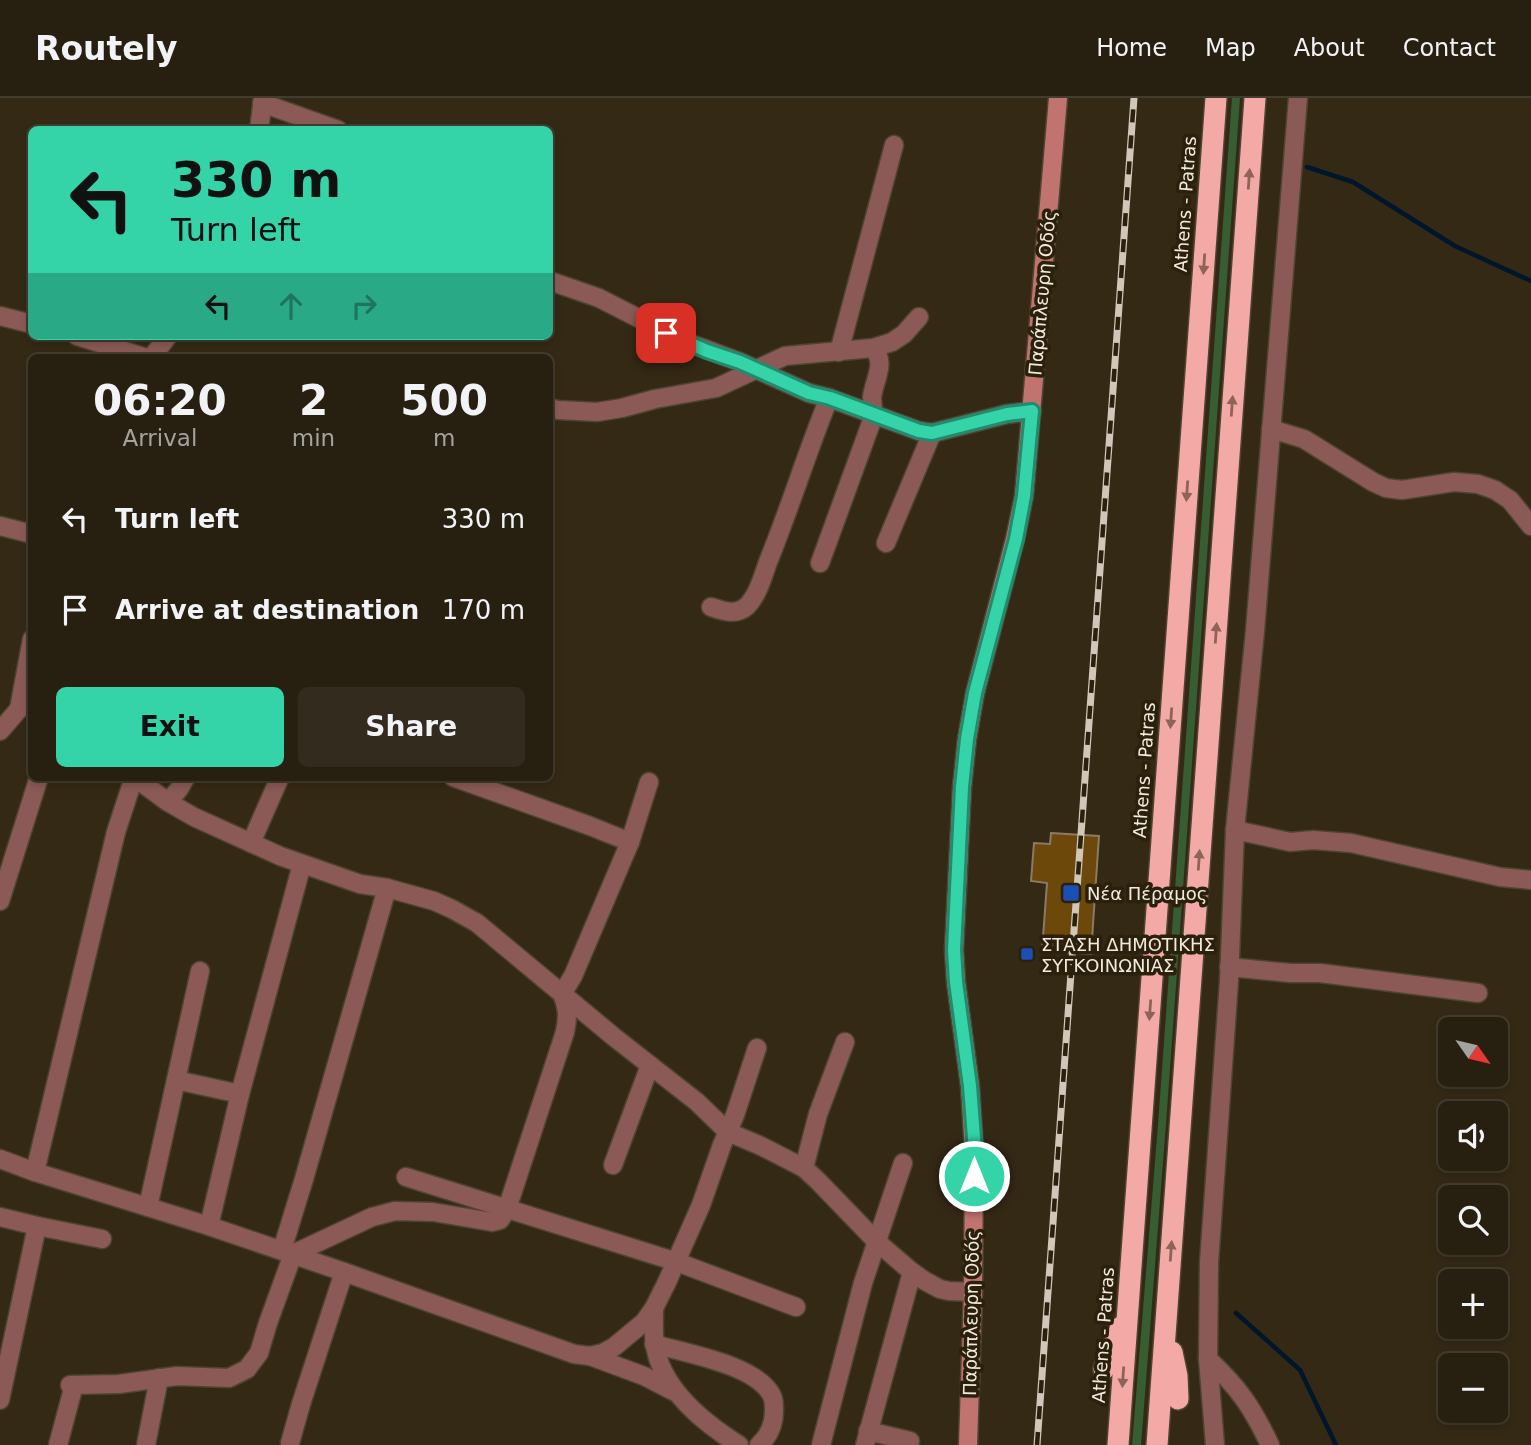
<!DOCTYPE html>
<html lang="en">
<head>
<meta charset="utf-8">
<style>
	:root { --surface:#271f10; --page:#332c1e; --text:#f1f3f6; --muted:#a4a29f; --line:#433d30; --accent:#34d4a8 }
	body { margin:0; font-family:"DejaVu Sans",sans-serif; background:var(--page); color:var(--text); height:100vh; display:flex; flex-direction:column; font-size:26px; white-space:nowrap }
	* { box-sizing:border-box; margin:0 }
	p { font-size:23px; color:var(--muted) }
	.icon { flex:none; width:38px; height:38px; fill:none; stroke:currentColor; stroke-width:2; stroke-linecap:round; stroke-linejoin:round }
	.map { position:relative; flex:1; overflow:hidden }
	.side { position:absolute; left:28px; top:256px; width:525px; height:427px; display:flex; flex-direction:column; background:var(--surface); border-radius:10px; box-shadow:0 4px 10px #0003,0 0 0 2px var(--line) }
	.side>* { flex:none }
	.hud { position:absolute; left:28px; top:28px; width:525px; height:214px; border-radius:10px; box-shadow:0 4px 10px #0003,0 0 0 2px var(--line); background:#34d4a8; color:#111; overflow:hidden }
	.needle { width:46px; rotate:124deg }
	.controls { position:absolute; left:1438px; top:919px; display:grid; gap:14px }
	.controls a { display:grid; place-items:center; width:70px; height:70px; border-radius:10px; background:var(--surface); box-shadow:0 4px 10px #0003,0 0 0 2px var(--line); font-size:35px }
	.pin { position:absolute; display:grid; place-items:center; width:60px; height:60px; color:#fff; margin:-30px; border-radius:14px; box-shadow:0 4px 10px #0006 }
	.me { position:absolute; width:77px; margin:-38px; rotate:0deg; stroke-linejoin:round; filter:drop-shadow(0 0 5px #0008) }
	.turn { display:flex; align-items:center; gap:24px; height:147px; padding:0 28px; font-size:32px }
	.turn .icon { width:91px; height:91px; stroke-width:2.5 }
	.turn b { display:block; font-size:49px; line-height:60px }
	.lanes { display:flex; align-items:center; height:66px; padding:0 28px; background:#0003; justify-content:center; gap:35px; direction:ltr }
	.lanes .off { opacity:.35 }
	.eta { display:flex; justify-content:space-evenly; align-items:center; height:119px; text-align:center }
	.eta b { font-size:42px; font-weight:800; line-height:49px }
	.button { display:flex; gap:14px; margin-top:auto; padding:14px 28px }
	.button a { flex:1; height:80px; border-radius:10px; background:var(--accent); color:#111; font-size:28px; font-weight:800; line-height:80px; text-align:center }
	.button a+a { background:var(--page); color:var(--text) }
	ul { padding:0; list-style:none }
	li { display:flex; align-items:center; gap:21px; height:91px; padding:0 28px }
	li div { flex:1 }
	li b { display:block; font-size:26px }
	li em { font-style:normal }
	header { display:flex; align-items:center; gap:42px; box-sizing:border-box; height:98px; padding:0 35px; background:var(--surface); border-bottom:2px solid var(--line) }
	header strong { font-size:33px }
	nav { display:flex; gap:38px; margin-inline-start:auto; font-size:24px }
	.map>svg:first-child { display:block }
	.green { fill:#375d33 }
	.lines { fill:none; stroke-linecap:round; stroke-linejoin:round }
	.stream { stroke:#00162a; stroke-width:4.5 }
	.building { fill:#6c490a; stroke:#8b7b66; stroke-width:2 }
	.minor-casing { stroke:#4f4431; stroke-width:21 }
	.tertiary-casing { stroke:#4f4431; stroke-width:21 }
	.secondary-casing { stroke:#4f4431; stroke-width:21 }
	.motorway-casing { stroke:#4f4431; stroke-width:24 }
	.minor { stroke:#8b5a57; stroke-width:18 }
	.tertiary { stroke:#8b5a57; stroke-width:18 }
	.secondary { stroke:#c17370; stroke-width:18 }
	.motorway { stroke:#f3a9a5; stroke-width:21 }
	.rail-casing { stroke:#d0c7ba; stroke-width:7 }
	.rail { stroke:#2a200c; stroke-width:4.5; stroke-dasharray:13; stroke-linecap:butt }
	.oneway { fill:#8e6458 }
	.route-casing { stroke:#228a6d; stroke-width:18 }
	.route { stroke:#34d4a8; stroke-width:12 }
	.transit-dot { fill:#1a4fb4; stroke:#2a200c; stroke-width:2.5 }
	.labels { text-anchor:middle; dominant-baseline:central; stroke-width:7; stroke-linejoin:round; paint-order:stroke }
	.street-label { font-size:18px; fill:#f2eade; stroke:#2a200c }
	.poi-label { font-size:18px; fill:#f2eade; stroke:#2a200c; text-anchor:start }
</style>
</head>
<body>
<header>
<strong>Routely</strong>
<nav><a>Home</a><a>Map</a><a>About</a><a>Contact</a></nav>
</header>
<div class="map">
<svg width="1531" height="1347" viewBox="0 0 1531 1347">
	<rect width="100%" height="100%" fill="#342915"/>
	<polygon class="green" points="1232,0 1240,0 1166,1026 1141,1347 1132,1347 1158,1027"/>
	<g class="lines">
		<g class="stream">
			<polyline points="1307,69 1353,84 1455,148 1531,183"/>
			<polyline points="1236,1215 1300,1272 1336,1347"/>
		</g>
	</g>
	<polygon class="building" points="1051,735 1099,738 1091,856 1042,853 1047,785 1031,783 1034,745 1050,746"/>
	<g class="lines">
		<defs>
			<g id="minor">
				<polyline points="262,5 338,32"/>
				<polyline points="259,32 263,0"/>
				<polyline points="550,183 599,200 681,242 740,264 809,295 829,300 919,333 932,335 1007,316 1032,313"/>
				<polyline points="0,218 32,226"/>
				<polyline points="77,238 144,259"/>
				<polyline points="839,254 894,47"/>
				<polyline points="152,259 168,238"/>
				<polyline points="550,310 558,312 597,314 622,310 655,301 716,290 785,258 873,250 892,244 904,236 919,219"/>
				<polyline points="1271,331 1304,341 1373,384 1386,390 1402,392 1454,384 1478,386 1495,392 1510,402 1531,428"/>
				<polyline points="0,428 32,436"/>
				<polyline points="886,445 932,335"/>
				<path d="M820 465 874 317C873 311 872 305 872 299 874 282 887 265 873 250"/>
				<path d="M711 509C723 513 736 518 747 508 758 497 763 478 768 464 790 410 807 354 829 300"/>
				<polyline points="0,633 19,611 32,541"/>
				<polyline points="134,679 168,704 194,719 280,758 360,786 387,790 434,803 452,811 477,825 614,939 697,1004 728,1034 761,1048 804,1070 818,1083 876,1143 912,1174 925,1183 940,1191 949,1193 973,1194"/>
				<polyline points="453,679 590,728 630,744"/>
				<polyline points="168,704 179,691 186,679"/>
				<polyline points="1235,732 1290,744 1313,742 1351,745 1500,779 1531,782"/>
				<polyline points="251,745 280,679"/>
				<polyline points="0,803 39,679"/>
				<polyline points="1229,869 1290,875 1320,875 1478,895"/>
				<polyline points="176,982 240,996"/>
				<polyline points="0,1061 35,1074 209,1128 240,996 302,766"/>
				<polyline points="613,1067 650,967"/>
				<polyline points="804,1070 818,1016 845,944"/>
				<polyline points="35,1074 116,734 134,679"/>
				<polyline points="406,1079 677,1164 796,1209"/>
				<polyline points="148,1109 200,873"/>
				<polyline points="0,1119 37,1128 102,1141"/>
				<polyline points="209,1128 344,1174 301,1306 290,1345"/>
				<polyline points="282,1152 304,1081 387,790"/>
				<polyline points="344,1174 574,1256 590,1258 603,1255 614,1249 644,1224 654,1210 667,1184 701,1107 722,1047 735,1017 757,950"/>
				<path d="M654 1210C654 1222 653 1236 655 1248 662 1292 704 1325 739 1347"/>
				<path d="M654 1246C685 1255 750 1266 769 1293 774 1299 774 1305 774 1313 774 1326 769 1338 759 1347"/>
				<polyline points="590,1258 644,1278 673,1293"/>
				<path d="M1208 1261C1239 1290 1252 1309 1270 1347"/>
				<path d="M70 1287 119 1286 177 1278 229 1280 247 1271 259 1255 268 1225 293 1156 372 1119 395 1113 433 1114 492 1124 500 1122 507 1111 565 934C568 919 568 910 562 896L573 878 630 744 649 684"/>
				<polyline points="0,1302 37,1128"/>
				<polyline points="868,1333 910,1343"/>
				<polyline points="58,1347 74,1287"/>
				<polyline points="146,1347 159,1280"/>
				<polyline points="821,1347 863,1185 903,1065"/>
				<polyline points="865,1347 912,1174"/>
			</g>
			<polyline id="tertiary" points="1215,1347 1208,1261 1209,1165 1229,883 1235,732 1255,533 1298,0"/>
			<polyline id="secondary" points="968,1347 973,1194 974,1053 970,988 956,884 954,852 962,689 967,641 975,595 1015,441 1024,398 1058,0"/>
			<g id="motorway">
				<polyline points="1172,1254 1177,1278 1178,1301"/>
				<polyline points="1104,1271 1121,1229"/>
				<polyline points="1118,1347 1216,0"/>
				<polyline points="1157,1347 1255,0"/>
			</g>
		</defs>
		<use href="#minor" class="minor-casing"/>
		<use href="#tertiary" class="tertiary-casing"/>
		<use href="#secondary" class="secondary-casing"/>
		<use href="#motorway" class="motorway-casing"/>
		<use href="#minor" class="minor"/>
		<use href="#tertiary" class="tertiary"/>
		<use href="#secondary" class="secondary"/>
		<use href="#motorway" class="motorway"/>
		<defs>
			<polyline id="rail" points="1037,1347 1134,0"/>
		</defs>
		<use href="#rail" class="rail-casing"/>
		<use href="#rail" class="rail"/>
	</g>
	<defs><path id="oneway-solid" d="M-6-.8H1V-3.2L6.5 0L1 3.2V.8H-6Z" transform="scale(1.75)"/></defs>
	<g class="oneway">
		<use href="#oneway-solid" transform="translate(1249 81) rotate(-86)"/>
		<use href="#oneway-solid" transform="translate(1204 166) rotate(94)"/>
		<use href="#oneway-solid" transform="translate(1232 308) rotate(-86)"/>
		<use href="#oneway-solid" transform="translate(1187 393) rotate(94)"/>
		<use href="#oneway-solid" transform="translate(1216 535) rotate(-86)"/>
		<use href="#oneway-solid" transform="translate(1171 620) rotate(94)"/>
		<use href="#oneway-solid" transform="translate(1199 762) rotate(-86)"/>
		<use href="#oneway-solid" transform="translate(1150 912) rotate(94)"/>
		<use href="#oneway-solid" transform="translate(1171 1153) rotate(-86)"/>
		<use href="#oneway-solid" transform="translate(1123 1279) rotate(94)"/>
	</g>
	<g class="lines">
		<defs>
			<polyline id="route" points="666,235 707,253 740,264 809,295 830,300 919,333 932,335 1007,316 1032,313 1024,398 1016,441 975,595 967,641 962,689 954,852 956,884 970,988 975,1053 974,1078"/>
		</defs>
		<use href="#route" class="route-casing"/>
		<use href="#route" class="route"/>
	</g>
	<g class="transit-dot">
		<rect x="1062" y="786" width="18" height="18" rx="3.5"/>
		<rect x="1020" y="849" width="14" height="14" rx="3.5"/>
	</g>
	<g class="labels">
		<g class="street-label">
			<text transform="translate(1185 106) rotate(-86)">Athens - Patras</text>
			<text transform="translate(1042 195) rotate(-85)">Παράπλευρη Οδός</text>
			<text transform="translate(1144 672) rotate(-86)">Athens - Patras</text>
			<text transform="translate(971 1215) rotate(-89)">Παράπλευρη Οδός</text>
			<text transform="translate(1103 1237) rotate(-86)">Athens - Patras</text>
		</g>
		<g class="poi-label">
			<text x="1087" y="795">Νέα Πέραμος</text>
			<text x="1041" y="846">ΣΤΑΣΗ ΔΗΜΟΤΙΚΗΣ<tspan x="1041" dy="21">ΣΥΓΚΟΙΝΩΝΙΑΣ</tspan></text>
		</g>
	</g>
</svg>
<div class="controls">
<a><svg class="needle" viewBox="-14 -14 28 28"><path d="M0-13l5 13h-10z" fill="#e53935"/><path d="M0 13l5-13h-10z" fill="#a4a29f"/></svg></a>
<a><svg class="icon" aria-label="sound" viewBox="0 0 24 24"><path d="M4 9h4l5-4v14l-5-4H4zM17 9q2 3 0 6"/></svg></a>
<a><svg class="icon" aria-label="search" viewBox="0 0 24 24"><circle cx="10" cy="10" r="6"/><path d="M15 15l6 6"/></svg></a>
<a>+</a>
<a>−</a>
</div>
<div class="pin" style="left:666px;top:235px;background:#d93025"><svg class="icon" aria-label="arrive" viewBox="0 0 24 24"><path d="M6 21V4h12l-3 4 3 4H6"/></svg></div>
<svg class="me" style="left:974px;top:1078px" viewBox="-20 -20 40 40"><circle r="17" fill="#34d4a8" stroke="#fff" stroke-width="3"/><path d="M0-11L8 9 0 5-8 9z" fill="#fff"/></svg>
<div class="hud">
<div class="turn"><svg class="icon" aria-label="left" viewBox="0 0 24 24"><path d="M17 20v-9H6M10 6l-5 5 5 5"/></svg><div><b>330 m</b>Turn left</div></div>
<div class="lanes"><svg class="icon" aria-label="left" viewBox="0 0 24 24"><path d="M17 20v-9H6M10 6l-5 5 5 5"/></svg><svg class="icon off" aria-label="ahead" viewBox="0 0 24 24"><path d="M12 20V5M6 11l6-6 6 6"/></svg><svg class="icon off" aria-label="right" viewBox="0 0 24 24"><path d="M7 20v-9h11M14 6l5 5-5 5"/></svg></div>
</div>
<section class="side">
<div class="eta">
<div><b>06:20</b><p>Arrival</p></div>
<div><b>2</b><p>min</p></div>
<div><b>500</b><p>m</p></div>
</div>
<ul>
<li><svg class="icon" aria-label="left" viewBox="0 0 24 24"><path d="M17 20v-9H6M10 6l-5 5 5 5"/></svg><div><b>Turn left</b></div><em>330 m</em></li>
<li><svg class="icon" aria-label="arrive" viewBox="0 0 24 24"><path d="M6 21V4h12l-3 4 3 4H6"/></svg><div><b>Arrive at destination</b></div><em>170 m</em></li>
</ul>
<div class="button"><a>Exit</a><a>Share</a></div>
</section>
</div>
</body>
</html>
